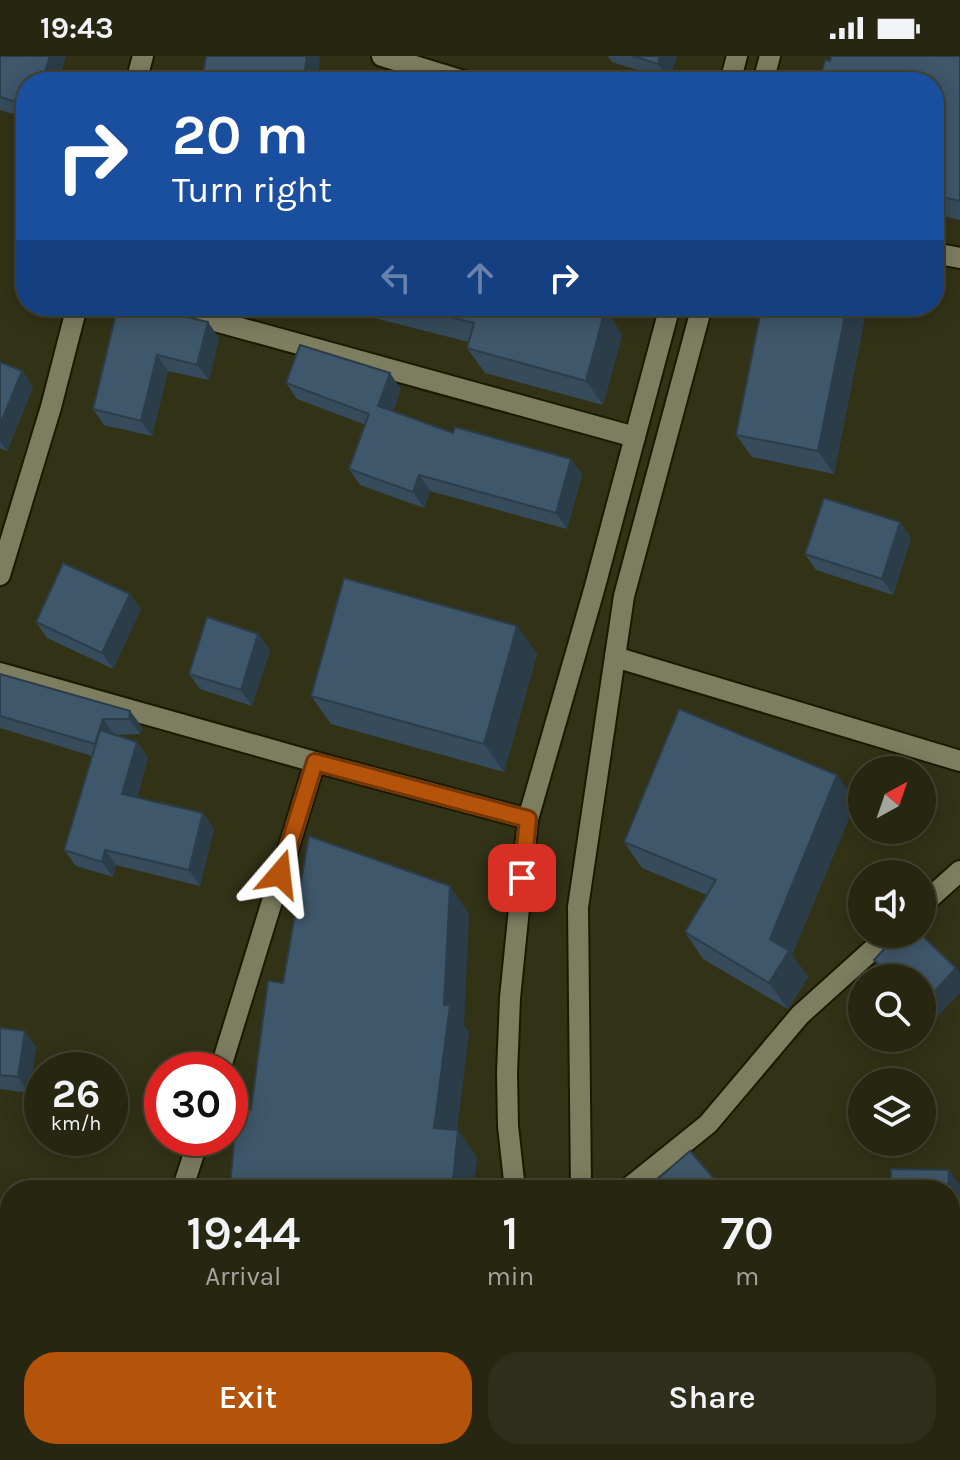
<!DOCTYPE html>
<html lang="en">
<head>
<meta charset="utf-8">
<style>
	:root { --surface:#262611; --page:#2e2e1a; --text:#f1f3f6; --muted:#a4a59f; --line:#424331; --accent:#b45309 }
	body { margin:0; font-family:Karla,sans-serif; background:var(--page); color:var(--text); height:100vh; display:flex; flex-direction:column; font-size:30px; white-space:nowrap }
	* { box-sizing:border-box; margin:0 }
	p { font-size:26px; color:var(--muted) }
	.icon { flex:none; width:44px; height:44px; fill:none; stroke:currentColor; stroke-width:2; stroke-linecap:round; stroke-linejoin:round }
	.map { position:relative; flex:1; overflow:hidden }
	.panel { position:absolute; left:0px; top:1124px; width:960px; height:280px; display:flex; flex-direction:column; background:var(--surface); border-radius:32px 32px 0 0; box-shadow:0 4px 20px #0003,0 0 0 2px var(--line) }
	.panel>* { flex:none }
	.banner { position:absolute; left:16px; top:16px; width:928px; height:244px; border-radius:32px; box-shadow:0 4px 20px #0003,0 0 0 2px var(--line); background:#1a4fa0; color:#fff; overflow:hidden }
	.needle { width:52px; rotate:40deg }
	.controls { position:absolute; left:848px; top:700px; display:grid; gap:16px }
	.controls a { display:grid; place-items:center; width:88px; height:88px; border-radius:50%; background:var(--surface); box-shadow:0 4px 20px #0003,0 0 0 2px var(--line); font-size:40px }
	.speed { position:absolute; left:24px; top:996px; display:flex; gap:16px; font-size:40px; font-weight:700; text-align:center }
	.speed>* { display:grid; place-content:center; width:104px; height:104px; border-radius:50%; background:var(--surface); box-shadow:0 4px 20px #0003,0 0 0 2px var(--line); line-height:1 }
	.speed small { font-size:20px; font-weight:400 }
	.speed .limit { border:12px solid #d22; background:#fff; color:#111 }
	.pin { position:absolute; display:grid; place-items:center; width:68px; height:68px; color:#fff; margin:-34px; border-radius:16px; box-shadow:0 4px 12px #0006 }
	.me { position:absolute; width:88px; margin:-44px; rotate:17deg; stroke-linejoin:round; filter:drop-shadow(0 0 6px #0008) }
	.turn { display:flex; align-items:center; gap:28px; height:168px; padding:0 24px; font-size:36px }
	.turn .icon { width:104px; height:104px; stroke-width:2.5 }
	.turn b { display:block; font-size:56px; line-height:68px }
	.lanes { display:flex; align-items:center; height:76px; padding:0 24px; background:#0003; justify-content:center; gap:40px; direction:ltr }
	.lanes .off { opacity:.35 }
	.eta { display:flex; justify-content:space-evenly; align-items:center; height:136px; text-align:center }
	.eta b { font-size:48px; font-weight:600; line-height:56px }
	.action { display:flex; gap:16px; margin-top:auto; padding:16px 24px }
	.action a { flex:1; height:92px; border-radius:32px; background:var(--accent); color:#fff; font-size:32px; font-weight:600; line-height:92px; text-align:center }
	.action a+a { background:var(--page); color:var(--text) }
	.status { display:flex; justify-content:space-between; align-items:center; height:56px; padding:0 40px; background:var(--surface); direction:ltr }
	.status svg { height:22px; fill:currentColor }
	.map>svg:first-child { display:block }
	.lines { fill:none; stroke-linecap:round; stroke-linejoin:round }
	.street-casing { stroke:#1a1a01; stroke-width:24 }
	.secondary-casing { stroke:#1a1a01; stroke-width:24 }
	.street { stroke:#7d7e60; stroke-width:20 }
	.secondary { stroke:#7d7e60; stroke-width:20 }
	.wall { fill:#364b5b }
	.shaded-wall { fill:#2c3d4a }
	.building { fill:#3f576a; stroke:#2c3d4a; stroke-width:2 }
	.route-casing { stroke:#753606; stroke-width:20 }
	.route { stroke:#b45309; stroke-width:14 }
</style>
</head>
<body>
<div class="status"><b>19:43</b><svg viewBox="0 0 49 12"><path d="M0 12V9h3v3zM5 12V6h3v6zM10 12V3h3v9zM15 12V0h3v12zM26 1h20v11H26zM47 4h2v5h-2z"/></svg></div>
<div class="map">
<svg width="960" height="1404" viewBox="0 0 960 1404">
	<rect width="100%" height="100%" fill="#323217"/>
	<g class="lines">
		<defs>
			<g id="street">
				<polyline points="382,0 467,26"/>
				<polyline points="136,26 143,0"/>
				<polyline points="934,197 960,202"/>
				<polyline points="161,250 635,381"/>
				<polyline points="0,519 51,351 77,250"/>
				<polyline points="615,601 960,705"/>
				<polyline points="0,617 315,706 528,763"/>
				<polyline points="922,849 960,815"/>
				<polyline points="220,1014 315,706"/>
				<polyline points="182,1134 199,1082"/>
				<polyline points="626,1134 708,1068 800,959 890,878"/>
				<polyline points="0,1229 10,1228"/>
				<polyline points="619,1394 620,1404"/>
			</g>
			<g id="secondary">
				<polyline points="730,26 737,0"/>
				<polyline points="763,26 770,0"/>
				<polyline points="515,1134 508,1070 507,1017 510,942 528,763 594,534 670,250"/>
				<polyline points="581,1134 578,851 624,540 702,250"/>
				<polyline points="651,1394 680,1404"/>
				<polyline points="885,1394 909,1404"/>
				<polyline points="397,1404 412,1394"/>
				<polyline points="531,1404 543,1394"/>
			</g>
		</defs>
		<use href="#street" class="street-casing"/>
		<use href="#secondary" class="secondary-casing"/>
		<use href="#street" class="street"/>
		<use href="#secondary" class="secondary"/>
	</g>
	<g class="wall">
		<polygon points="0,0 66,0 58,26 26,26 26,62 0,54"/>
		<polygon points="608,0 677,0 669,24 612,6"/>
		<polygon points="960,0 960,164 934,158 934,26 830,5"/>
		<polygon points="118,250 219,282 209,324 168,315 152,380 104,369 93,353"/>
		<polygon points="335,250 615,250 612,263 622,279 603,349 485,317 467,292 469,286 374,262"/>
		<polygon points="762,250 867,250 834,418 752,401 736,379"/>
		<polygon points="0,306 22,315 33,331 7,395 0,392"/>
		<polygon points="286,327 401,333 393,355 453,377 571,403 582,419 567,473 430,435 424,452 360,429 349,413 366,369 297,343"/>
		<polygon points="900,466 911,482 893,539 816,514 805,498"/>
		<polygon points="141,553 113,613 47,582 36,566"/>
		<polygon points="517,570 537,598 504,716 331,668 311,640"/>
		<polygon points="258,578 270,594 252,650 200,633 189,618"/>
		<polygon points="0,618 130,655 142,671 140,678 114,679 137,686 148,702 137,741 203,757 214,773 200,830 116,809 113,821 76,810 64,794 92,700 0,672"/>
		<polygon points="856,745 792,899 808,921 788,953 703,903 685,876 707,839 642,812 624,786"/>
		<polygon points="874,904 956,912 960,917 960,936 934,964 922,953 922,922 888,922"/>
		<polygon points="0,972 36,991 29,1037 0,1033"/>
		<polygon points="949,1114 960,1130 960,1388 950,1388 950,1134"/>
		<polygon points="10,1238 10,1331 5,1318 0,1320 0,1241"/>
		<polygon points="222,1394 347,1394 353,1403 352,1404 229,1404"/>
	</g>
	<g class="shaded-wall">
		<polygon points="50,0 66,0 58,26 43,22"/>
		<polygon points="307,0 319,0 320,2 317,26 303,26"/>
		<polygon points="660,0 677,0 669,24 658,8"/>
		<polygon points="591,250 615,250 612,263 622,279 603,349 586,325"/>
		<polygon points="847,250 867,250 834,418 818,395"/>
		<polygon points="208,266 219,282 209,324 197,309"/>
		<polygon points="157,299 168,315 152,380 141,365"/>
		<polygon points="22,315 33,331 7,395 0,385 0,369"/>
		<polygon points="390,317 401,333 389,366 378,350"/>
		<polygon points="571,403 582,419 567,473 556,457"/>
		<polygon points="419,419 430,435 424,452 413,436"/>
		<polygon points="900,466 911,482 893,539 882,523"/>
		<polygon points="130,538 141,553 113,613 102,597"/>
		<polygon points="517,570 537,598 504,716 484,688"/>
		<polygon points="258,578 270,594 252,650 241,634"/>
		<polygon points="130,655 142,671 140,678 129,663"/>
		<polygon points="103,663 114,678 95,688"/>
		<polygon points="137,686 148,702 133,754 122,738"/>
		<polygon points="837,719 856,745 792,899 808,921 788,953 769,927 770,883"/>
		<polygon points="203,757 214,773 200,830 189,814"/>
		<polygon points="105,794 116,809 113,821 102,806"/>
		<polygon points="450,830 469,858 464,969 469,977 454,1099 434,1072 444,949"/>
		<polygon points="956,912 960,917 960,936 934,964 923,948"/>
		<polygon points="25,975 36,991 29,1037 18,1021"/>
		<polygon points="458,1074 477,1101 474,1134 452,1134"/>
		<polygon points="949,1114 960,1130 960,1371 950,1357 950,1134 948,1134"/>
	</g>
	<g class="building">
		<polygon points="0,0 50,0 43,22 58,26 26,26 26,49 0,41"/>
		<polygon points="206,0 307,0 303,26 202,26"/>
		<polygon points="633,0 660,0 658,8"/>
		<polygon points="831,0 960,0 960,145 934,139 934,26 819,26 825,4 830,5"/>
		<polygon points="26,194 26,217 20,215"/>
		<polygon points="118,250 141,250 208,266 197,309 157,299 141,365 93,353"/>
		<polygon points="407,250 591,250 605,254 586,325 467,292 474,267"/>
		<polygon points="762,250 847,250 818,395 736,379"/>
		<polygon points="300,289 390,317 378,350 453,377 455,371 571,403 556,457 419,419 413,436 349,413 369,358 286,327"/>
		<polygon points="0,306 22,315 0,369"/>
		<polygon points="824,442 900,466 882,523 805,498"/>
		<polygon points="63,507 130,538 102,597 36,566"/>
		<polygon points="344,522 517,570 484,688 311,640"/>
		<polygon points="207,561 258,578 241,634 189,618"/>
		<polygon points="0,618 130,655 129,663 103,663 95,688 0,660"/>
		<polygon points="679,653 837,719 770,883 789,895 769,927 685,876 716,824 624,786"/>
		<polygon points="100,674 137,686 122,738 203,757 189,814 105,794 102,806 64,794"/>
		<polygon points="309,780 450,830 444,949 450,949 434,1072 458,1074 452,1134 256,1134 230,1131 237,1053 251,1054 268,925 283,927"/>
		<polygon points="898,878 920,878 956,912 923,948 922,922 894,922 874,904"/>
		<polygon points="0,972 25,975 18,1021 0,1019"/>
		<polygon points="690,1095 724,1134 645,1134"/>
		<polygon points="891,1113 949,1114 948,1134 891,1134"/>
		<polygon points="10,1238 10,1328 8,1329 0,1301 0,1241"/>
		<polygon points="222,1394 290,1394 276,1404 230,1404"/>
	</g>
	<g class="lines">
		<defs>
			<polyline id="route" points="280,818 315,706 528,763 522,822"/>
		</defs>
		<use href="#route" class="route-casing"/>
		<use href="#route" class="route"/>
	</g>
</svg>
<div class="controls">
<a><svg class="needle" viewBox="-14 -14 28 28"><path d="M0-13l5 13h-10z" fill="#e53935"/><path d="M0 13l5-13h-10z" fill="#a4a59f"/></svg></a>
<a><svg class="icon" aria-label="sound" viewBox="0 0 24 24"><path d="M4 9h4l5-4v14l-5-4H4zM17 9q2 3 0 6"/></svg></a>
<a><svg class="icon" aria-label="search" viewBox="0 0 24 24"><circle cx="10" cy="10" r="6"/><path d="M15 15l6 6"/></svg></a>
<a><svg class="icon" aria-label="layers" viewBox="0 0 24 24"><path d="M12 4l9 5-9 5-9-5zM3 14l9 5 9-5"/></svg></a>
</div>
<div class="speed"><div>26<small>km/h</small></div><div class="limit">30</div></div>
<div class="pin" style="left:522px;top:822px;background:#d93025"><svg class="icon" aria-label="arrive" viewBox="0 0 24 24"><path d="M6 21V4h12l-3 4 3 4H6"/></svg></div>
<svg class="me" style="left:280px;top:818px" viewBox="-20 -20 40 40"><path d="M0-17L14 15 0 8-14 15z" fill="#b45309" stroke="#fff" stroke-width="4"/></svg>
<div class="banner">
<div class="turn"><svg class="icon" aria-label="right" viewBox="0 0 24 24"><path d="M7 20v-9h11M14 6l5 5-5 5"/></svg><div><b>20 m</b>Turn right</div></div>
<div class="lanes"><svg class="icon off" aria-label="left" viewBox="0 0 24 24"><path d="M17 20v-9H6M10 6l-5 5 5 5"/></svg><svg class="icon off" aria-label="ahead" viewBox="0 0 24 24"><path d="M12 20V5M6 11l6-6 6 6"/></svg><svg class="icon" aria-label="right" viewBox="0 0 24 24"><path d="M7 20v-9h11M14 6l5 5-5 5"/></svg></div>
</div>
<section class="panel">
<div class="eta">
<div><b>19:44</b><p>Arrival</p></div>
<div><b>1</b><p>min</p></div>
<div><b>70</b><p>m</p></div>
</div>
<div class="action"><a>Exit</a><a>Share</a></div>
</section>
</div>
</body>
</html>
